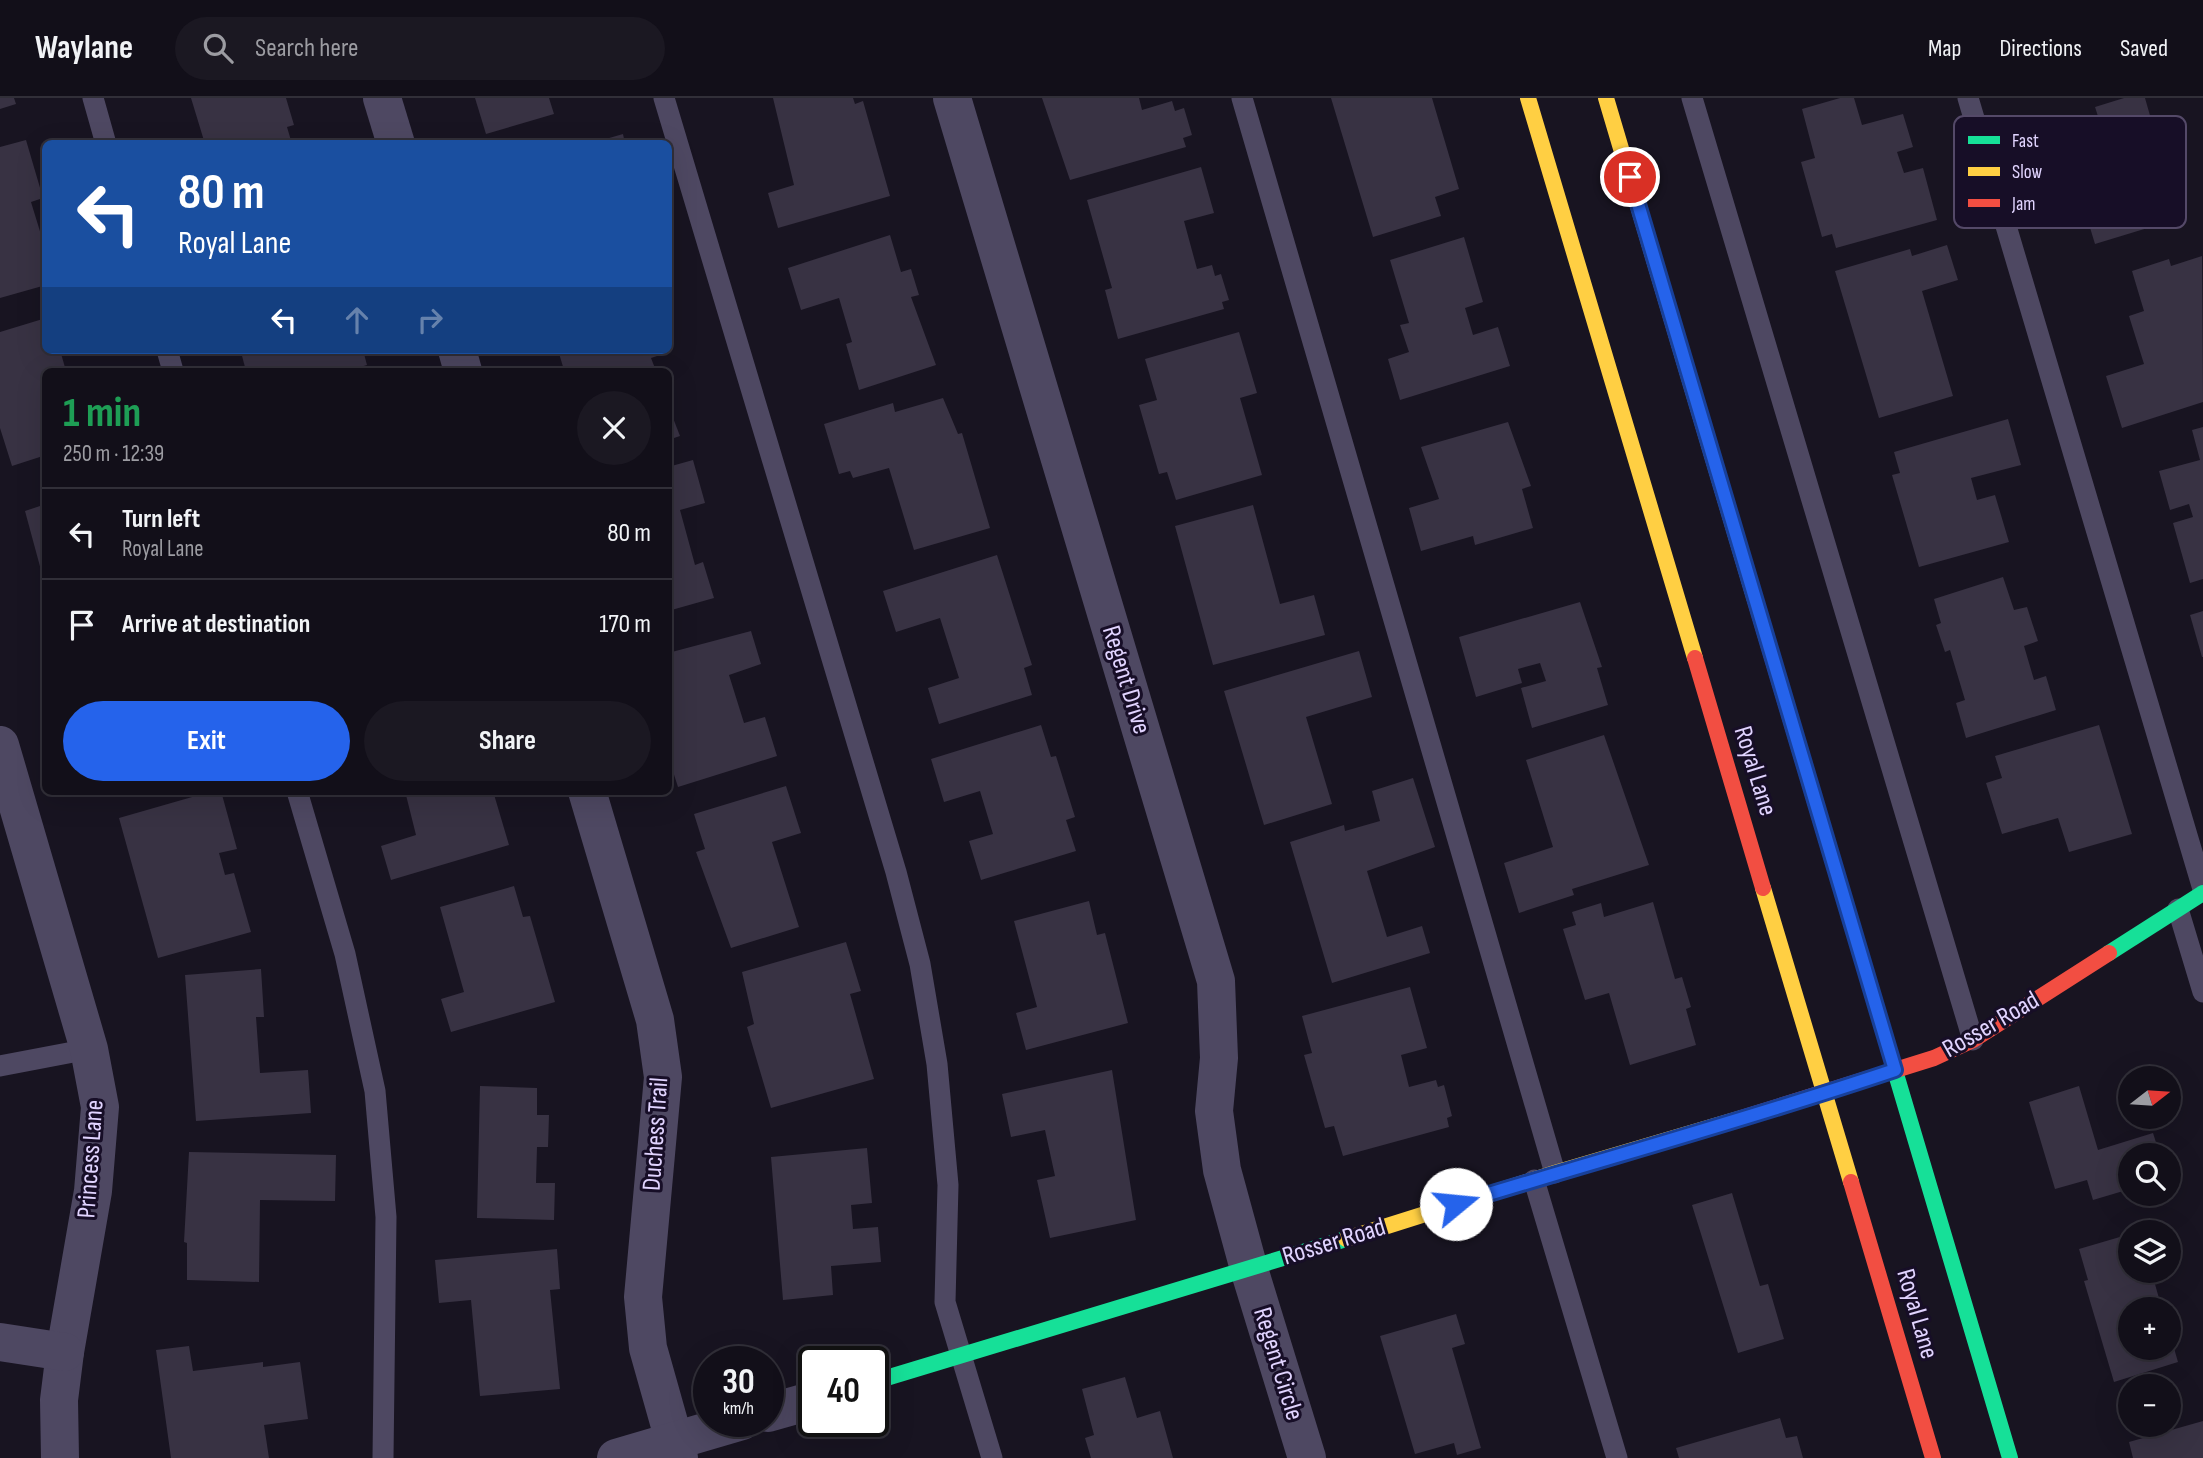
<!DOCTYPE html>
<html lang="en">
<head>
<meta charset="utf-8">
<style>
	:root { --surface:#120f19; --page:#1b1822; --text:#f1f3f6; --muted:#9c9ca2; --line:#312f38; --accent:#2563eb }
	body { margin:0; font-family:"Sofia Sans Condensed",sans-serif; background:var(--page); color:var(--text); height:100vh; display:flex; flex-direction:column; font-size:26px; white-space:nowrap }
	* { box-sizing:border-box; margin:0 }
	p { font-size:23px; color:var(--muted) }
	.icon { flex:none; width:38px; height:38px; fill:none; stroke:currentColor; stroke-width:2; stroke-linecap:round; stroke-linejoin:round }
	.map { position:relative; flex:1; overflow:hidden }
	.sheet { position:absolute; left:42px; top:270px; width:630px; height:427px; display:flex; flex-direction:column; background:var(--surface); border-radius:10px; box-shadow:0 7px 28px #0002,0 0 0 2px var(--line) }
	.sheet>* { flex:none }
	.top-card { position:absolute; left:42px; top:42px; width:630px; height:214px; border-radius:10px; box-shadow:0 7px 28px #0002,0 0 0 2px var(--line); background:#1a4fa0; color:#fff; overflow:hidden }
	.needle { width:46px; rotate:73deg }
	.controls { position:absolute; left:2118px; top:968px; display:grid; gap:14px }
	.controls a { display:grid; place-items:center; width:63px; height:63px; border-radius:50%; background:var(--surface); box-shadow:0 7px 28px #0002,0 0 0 2px var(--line); font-size:35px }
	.speed { position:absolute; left:693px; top:1248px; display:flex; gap:14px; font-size:35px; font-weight:700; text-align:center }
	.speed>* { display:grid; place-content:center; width:91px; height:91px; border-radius:50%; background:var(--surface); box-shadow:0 7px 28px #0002,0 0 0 2px var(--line); line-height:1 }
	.speed small { font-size:18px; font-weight:400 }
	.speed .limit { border:4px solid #111; border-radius:10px; background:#fff; color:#111 }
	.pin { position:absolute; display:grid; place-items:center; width:60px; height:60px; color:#fff; margin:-30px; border:4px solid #fff; border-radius:50%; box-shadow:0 2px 7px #0007 }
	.me { position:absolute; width:77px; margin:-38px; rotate:73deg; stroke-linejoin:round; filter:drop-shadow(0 0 5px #0008) }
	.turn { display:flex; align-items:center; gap:24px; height:147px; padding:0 21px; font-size:32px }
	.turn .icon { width:91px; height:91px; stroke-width:2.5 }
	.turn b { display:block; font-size:49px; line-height:60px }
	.lanes { display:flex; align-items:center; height:66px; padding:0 21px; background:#0003; justify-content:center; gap:35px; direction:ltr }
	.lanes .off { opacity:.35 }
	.round { display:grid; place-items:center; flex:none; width:74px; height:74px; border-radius:37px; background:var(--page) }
	.overview { display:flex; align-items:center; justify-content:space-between; height:119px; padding:0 21px }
	h1 { font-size:42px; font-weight:700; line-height:52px; color:#1e9e55 }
	.primary-button { display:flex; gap:14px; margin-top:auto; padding:14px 21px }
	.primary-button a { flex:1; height:80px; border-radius:42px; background:var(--accent); color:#fff; font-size:28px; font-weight:700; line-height:80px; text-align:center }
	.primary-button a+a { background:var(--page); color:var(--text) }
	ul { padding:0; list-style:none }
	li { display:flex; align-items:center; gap:21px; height:91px; padding:0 21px; border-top:2px solid var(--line) }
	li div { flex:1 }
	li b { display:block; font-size:26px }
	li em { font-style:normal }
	header { display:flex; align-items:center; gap:42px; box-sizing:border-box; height:98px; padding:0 35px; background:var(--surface); border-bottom:2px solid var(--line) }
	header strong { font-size:33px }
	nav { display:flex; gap:38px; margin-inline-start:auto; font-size:24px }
	.search { width:490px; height:63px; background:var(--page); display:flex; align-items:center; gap:18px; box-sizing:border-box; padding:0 24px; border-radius:38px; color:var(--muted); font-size:26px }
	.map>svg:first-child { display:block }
	.building { fill:#383243 }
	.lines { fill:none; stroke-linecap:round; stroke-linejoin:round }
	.lane { stroke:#4e4862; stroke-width:21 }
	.street { stroke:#4e4862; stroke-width:38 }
	.fast { stroke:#16e098; stroke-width:16 }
	.slow { stroke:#ffcf43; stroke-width:16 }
	.jam { stroke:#f24e42; stroke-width:16 }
	.route-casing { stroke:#184099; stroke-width:18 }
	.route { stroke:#2563eb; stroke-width:12 }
	.labels { text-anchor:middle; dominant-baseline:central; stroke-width:6; stroke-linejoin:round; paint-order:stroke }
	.street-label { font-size:26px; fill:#e1d4ff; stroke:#170e27 }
	.key { fill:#170e27; stroke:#544968; stroke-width:2 }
	.key-label { font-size:19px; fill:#e1d4ff }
</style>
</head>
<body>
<header>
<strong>Waylane</strong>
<div class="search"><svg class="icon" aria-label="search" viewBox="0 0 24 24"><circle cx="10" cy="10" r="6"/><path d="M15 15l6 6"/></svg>Search here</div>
<nav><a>Map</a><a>Directions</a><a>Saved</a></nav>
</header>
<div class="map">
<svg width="2203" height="1360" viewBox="0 0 2203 1360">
	<rect width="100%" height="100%" fill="#181421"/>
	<g class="building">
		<polygon points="0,0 14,0 16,6 0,11"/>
		<polygon points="191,0 286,0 294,27 287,29 292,46 205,46"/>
		<polygon points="475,0 549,0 554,16 486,36"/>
		<polygon points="773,0 853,0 855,6 863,3 890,98 778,130 768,95 794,87"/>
		<polygon points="1042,0 1139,0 1142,12 1172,3 1175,13 1184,10 1192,37 1183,40 1186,49 1070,82"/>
		<polygon points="1331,0 1432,0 1459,91 1435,99 1441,118 1373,139"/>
		<polygon points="1840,0 1854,0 1862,27 1903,16 1913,49 1897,54 1904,75 1923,70 1937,122 1836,150 1832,136 1822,139 1801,64 1815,60 1802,11"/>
		<polygon points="2124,0 2145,0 2157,42 2163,40 2187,118 2095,146 2084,110 2110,102 2103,78 2077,86 2067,55 2106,43 2095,9"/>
		<polygon points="623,36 625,46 592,46 592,45"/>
		<polygon points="26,42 43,100 31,104 46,153 46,187 0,200 0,49"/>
		<polygon points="1201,69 1214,115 1184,123 1197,171 1212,167 1215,178 1221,176 1229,202 1222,204 1224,211 1118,241 1105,192 1112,190 1087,102"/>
		<polygon points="890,137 901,174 911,171 919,197 911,199 936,267 859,292 846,246 852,244 839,200 801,212 788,170"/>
		<polygon points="1464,139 1483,204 1465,210 1473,237 1498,229 1510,268 1400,302 1388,261 1409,254 1400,227 1409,225 1390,162"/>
		<polygon points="1947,147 1958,182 1922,193 1953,298 1879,320 1835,173 1910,151 1912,158"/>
		<polygon points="2202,158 2203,304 2122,330 2106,278 2144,266 2129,218 2144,213 2132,173 2169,161 2171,168"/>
		<polygon points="46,220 46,252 60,252 66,273 46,273 46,357 12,368 0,330 0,234"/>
		<polygon points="1239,234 1257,295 1240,300 1262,377 1176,402 1167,374 1159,376 1139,307 1157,302 1145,261"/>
		<polygon points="248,252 363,252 367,267 348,273 246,273 241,254"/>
		<polygon points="558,252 662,252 663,256 651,260 656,273 581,273 579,268 564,272"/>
		<polygon points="943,300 958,336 962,335 990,430 914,452 889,370 853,380 850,373 839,376 824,326 893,305 895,314"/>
		<polygon points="668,307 680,338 668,342"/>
		<polygon points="2008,321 2021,367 1971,380 1977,402 1995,397 2009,444 1919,469 1892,377 1900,375 1894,354"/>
		<polygon points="1508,324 1531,388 1522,391 1533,430 1475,447 1473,438 1421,453 1409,410 1439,401 1421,349"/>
		<polygon points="2203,329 2203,481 2190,485 2173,425 2193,419 2189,406 2170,412 2159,373 2200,362 2192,332"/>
		<polygon points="693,362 705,405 680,412 695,467 703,464 714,500 668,513 668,369"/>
		<polygon points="46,406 46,487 45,487 25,413"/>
		<polygon points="1253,407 1280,506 1314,497 1325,537 1213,567 1175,428"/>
		<polygon points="997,457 1032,567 1024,570 1032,597 939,626 928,590 959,580 940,520 896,534 883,493"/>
		<polygon points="2003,479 2014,512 2027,509 2038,543 2024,548 2034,582 2046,578 2056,612 1966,640 1956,605 1965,602 1950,552 1945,554 1936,527 1941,525 1934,501"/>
		<polygon points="1580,504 1602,569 1597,570 1608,607 1532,630 1521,590 1546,583 1540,565 1518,571 1522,585 1476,599 1459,539"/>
		<polygon points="2203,513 2203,559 2202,559 2190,517"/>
		<polygon points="751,533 761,566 729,577 744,625 765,619 777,658 678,689 668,658 668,555"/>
		<polygon points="1359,553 1372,599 1306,619 1332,706 1264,727 1224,593"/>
		<polygon points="1041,627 1051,659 1056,658 1075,719 1066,722 1076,753 981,782 969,743 993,736 980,693 944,704 931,661"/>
		<polygon points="2099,627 2132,736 2069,754 2058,720 2002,736 1986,685 2002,680 1995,658"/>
		<polygon points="1604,637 1649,767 1572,791 1574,797 1519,815 1504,765 1553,749 1526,662"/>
		<polygon points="1413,680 1435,749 1367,773 1387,839 1422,828 1430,855 1332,885 1290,744 1344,727 1345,733 1380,723 1372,693"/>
		<polygon points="786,688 801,735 772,744 799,829 731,850 696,754 705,751 694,716"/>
		<polygon points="213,693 221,693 237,751 219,755 225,777 234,775 251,834 158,860 119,720"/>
		<polygon points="405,693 493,693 509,747 391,782 381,748 416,737"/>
		<polygon points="514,788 523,819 530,818 555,904 451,934 441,901 464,894 440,809"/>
		<polygon points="1089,803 1097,837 1105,835 1128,925 1026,952 1016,915 1037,909 1014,823"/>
		<polygon points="1653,804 1675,881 1682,879 1691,909 1686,911 1696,947 1630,967 1609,895 1585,902 1563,831 1576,827 1572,814 1601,805 1604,819"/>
		<polygon points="846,844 861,893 850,896 874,981 771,1010 747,929 754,926 742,874"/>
		<polygon points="261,871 264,919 256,919 260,975 308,972 311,1015 196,1023 185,877"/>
		<polygon points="1410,889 1427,950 1401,957 1409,989 1436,982 1438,989 1444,987 1452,1018 1447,1020 1449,1029 1343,1058 1334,1028 1325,1030 1304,957 1312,955 1302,918"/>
		<polygon points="1112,972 1136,1122 1050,1140 1037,1082 1055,1078 1045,1032 1011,1039 1002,996"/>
		<polygon points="480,988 537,990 537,1017 549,1017 548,1049 537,1049 536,1085 555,1085 554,1122 477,1120"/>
		<polygon points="2079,988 2098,1052 2153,1035 2160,1057 2130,1057 2130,1091 2093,1102 2087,1082 2055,1091 2029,1004"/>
		<polygon points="867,1050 872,1105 851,1107 853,1131 878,1129 881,1164 831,1168 833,1197 783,1202 771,1059"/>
		<polygon points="189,1054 336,1057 335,1103 260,1102 259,1184 187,1182 187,1145 184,1144"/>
		<polygon points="1732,1095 1760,1188 1768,1186 1784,1241 1738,1255 1692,1107"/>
		<polygon points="2130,1136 2130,1172 2151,1172 2162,1211 2130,1211 2130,1250 2168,1250 2169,1233 2178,1264 2114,1284 2084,1183 2088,1182 2079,1151"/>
		<polygon points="557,1151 560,1191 550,1192 560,1291 480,1298 471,1202 439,1205 435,1162"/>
		<polygon points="1456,1216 1465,1246 1452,1250 1481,1350 1457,1357 1454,1345 1415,1356 1380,1238"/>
		<polygon points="189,1248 193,1273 263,1264 263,1269 300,1264 308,1321 264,1327 269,1360 171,1360 156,1252"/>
		<polygon points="1125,1279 1137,1320 1160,1313 1173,1360 1091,1360 1085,1340 1094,1337 1082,1291"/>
		<polygon points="1780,1320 1786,1340 1797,1338 1803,1360 1679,1360 1676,1350"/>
		<polygon points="2203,1323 2203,1360 2133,1360 2129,1344"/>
	</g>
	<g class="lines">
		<g class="lane">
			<polyline points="93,0 106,46"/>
			<polyline points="664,0 896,774 920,866 937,966 948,1087 945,1204 992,1360"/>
			<polyline points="1242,0 1555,1075"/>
			<polyline points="1692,0 1973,942"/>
			<polyline points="1968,0 2203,791"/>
			<polyline points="167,252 173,273"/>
			<polyline points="297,693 345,856 375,993 386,1119 383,1360"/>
			<polyline points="2178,811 2203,894"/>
			<polyline points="0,968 89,951"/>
			<polyline points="1534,1082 1617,1360"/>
		</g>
		<g class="street">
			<polyline points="382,0 396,46"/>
			<polyline points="952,0 1216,883 1219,960 1214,1013 1222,1072 1249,1171 1307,1360"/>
			<polyline points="457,252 463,273"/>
			<polyline points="0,647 89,951 100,1009 93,1093 65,1254 59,1302 60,1360"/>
			<polyline points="587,693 655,922 663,979 643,1199 648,1250 679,1360"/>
			<polyline points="0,1244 65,1254"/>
			<polyline points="768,1315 814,1302"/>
			<polyline points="616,1360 742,1323"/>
		</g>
		<g class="fast">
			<polyline points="1844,801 2010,1360"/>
			<polyline points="2109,855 2203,795"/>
			<polyline points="873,1284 1346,1141"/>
		</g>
		<g class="slow">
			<polyline points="1528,0 1695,560"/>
			<polyline points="1606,0 1755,502"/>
			<polyline points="1763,790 1851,1084"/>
			<polyline points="1346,1141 1555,1075 1742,1020"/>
		</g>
		<g class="jam">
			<polyline points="1755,502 1844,801"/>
			<polyline points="1695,560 1763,790"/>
			<polyline points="1742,1020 1934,960 1973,942 2109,855"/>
			<polyline points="1851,1084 1933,1360"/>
		</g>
	</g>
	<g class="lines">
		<defs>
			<path id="route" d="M1456 1106C1602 1061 1750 1021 1895 972L1630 79"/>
		</defs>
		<use href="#route" class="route-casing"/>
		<use href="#route" class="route"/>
	</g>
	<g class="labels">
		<g class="street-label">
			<text transform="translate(1126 582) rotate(73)">Regent Drive</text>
			<text transform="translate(1755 673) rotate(73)">Royal Lane</text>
			<text transform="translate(1991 927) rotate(-30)">Rosser Road</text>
			<text transform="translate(656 1036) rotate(-86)">Duchess Trail</text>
			<text transform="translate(91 1061) rotate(-86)">Princess Lane</text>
			<text transform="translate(1334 1144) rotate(-17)">Rosser Road</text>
			<text transform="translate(1917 1216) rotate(74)">Royal Lane</text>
			<text transform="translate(1278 1266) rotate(73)">Regent Circle</text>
		</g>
	</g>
	<rect x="1954" y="18" width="232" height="112" rx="10" class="key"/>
	<rect x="1968" y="38" width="32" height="8" fill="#16e098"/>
	<rect x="1968" y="69" width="32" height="9" fill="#ffcf43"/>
	<rect x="1968" y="101" width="32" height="8" fill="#f24e42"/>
	<g class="key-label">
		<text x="2012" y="49">Fast</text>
		<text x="2012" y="80">Slow</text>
		<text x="2012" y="112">Jam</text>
	</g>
</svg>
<div class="controls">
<a><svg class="needle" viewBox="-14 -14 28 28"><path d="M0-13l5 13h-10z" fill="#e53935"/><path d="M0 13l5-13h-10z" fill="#9c9ca2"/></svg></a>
<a><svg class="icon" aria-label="search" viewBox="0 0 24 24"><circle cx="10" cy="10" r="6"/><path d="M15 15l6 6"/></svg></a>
<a><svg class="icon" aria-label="layers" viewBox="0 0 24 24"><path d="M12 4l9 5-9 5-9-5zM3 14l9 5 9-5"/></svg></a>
<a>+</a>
<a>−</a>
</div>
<div class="speed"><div>30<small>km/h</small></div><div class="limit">40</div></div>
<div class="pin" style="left:1630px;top:79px;background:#d93025"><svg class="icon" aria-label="arrive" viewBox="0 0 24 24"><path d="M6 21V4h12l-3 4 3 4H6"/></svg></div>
<svg class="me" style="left:1456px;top:1106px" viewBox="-20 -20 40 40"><circle r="19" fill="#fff"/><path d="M0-13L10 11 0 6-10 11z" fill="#2563eb"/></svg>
<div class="top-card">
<div class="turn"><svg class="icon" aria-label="left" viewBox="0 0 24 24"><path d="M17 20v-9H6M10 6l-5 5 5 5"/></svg><div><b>80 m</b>Royal Lane</div></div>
<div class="lanes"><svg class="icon" aria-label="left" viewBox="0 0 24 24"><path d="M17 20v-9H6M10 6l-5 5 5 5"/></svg><svg class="icon off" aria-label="ahead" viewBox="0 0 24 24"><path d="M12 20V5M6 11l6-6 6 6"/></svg><svg class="icon off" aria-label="right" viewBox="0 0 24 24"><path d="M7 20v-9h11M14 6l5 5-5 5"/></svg></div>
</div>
<section class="sheet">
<div class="overview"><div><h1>1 min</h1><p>250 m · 12:39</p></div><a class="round"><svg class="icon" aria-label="close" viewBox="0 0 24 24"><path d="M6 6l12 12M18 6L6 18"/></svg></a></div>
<ul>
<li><svg class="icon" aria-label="left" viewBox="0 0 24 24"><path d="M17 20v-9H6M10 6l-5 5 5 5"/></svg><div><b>Turn left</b><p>Royal Lane</p></div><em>80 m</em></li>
<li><svg class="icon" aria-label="arrive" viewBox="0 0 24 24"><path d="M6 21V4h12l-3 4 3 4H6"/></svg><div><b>Arrive at destination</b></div><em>170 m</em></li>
</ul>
<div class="primary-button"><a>Exit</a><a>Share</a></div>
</section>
</div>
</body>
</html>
